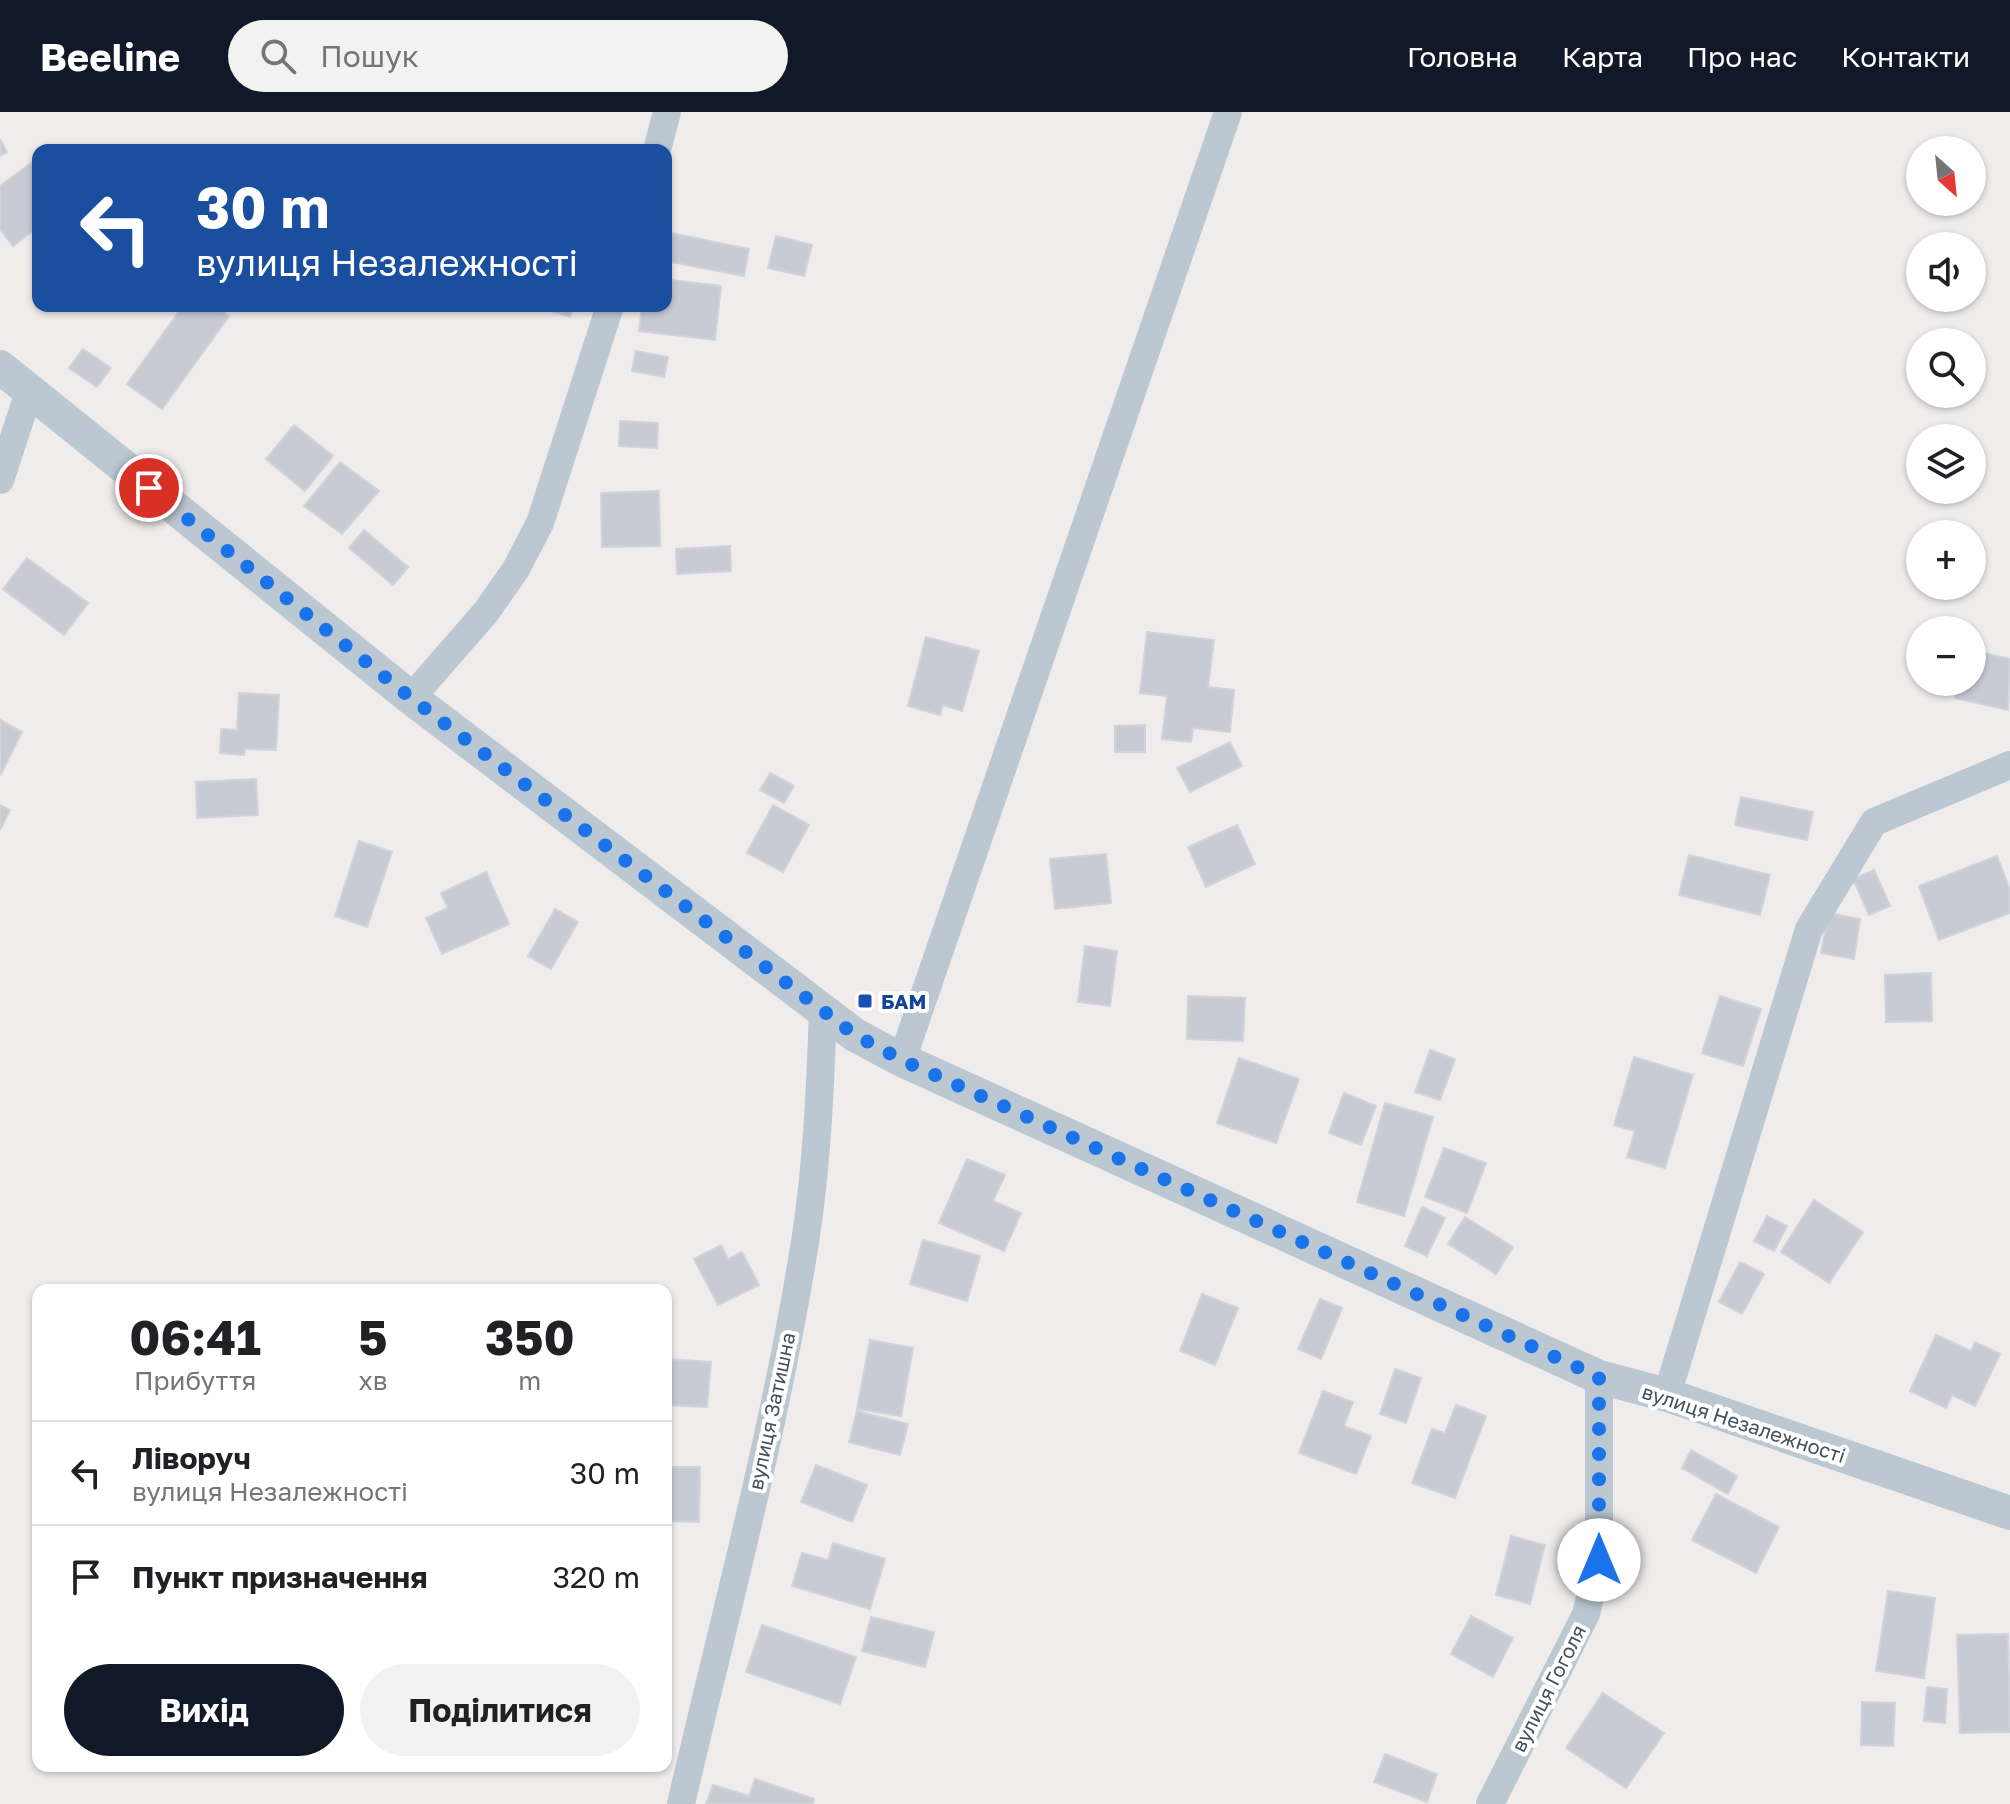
<!DOCTYPE html>
<html lang="uk">
<head>
<meta charset="utf-8">
<style>
	:root { --surface:#fff; --page:#f2f2f2; --text:#202124; --muted:#757577; --line:#e0e0e0; --accent:#111827 }
	body { margin:0; font-family:"Golos Text",sans-serif; background:var(--page); color:var(--text); height:100vh; display:flex; flex-direction:column; font-size:30px; white-space:nowrap }
	* { box-sizing:border-box; margin:0 }
	p { font-size:26px; color:var(--muted) }
	.icon { flex:none; width:44px; height:44px; fill:none; stroke:currentColor; stroke-width:2; stroke-linecap:round; stroke-linejoin:round }
	.map { position:relative; flex:1; overflow:hidden }
	.side { position:absolute; left:32px; top:1172px; width:640px; height:488px; display:flex; flex-direction:column; background:var(--surface); border-radius:16px; box-shadow:0 2px 6px #0004 }
	.side>* { flex:none }
	.top-card { position:absolute; left:32px; top:32px; width:640px; height:168px; border-radius:16px; box-shadow:0 2px 6px #0004; background:#1a4fa0; color:#fff; overflow:hidden }
	.needle { width:52px; rotate:153deg }
	.buttons { position:absolute; left:1906px; top:24px; display:grid; gap:16px }
	.buttons a { display:grid; place-items:center; width:80px; height:80px; border-radius:50%; background:var(--surface); box-shadow:0 2px 6px #0004; font-size:40px }
	.pin { position:absolute; display:grid; place-items:center; width:68px; height:68px; color:#fff; margin:-34px; border:4px solid #fff; border-radius:50%; box-shadow:0 2px 8px #0007 }
	.me { position:absolute; width:88px; margin:-44px; rotate:0deg; stroke-linejoin:round; filter:drop-shadow(0 0 6px #0008) }
	.turn { display:flex; align-items:center; gap:28px; height:168px; padding:0 32px; font-size:36px }
	.turn .icon { width:104px; height:104px; stroke-width:2.5 }
	.turn b { display:block; font-size:56px; line-height:68px }
	.eta { display:flex; justify-content:space-evenly; align-items:center; height:136px; text-align:center }
	.eta b { font-size:48px; font-weight:700; line-height:56px }
	.action { display:flex; gap:16px; margin-top:auto; padding:16px 32px }
	.action a { flex:1; height:92px; border-radius:48px; background:var(--accent); color:#fff; font-size:32px; font-weight:700; line-height:92px; text-align:center }
	.action a+a { background:var(--page); color:var(--text) }
	ul { padding:0; list-style:none }
	li { display:flex; align-items:center; gap:24px; height:104px; padding:0 32px; border-top:2px solid var(--line) }
	li div { flex:1 }
	li b { display:block; font-size:30px }
	li em { font-style:normal }
	header { display:flex; align-items:center; gap:48px; box-sizing:border-box; height:112px; padding:0 40px; background:var(--accent); color:#fff }
	header strong { font-size:38px }
	nav { display:flex; gap:44px; margin-inline-start:auto; font-size:28px }
	.search { width:560px; height:72px; background:var(--page); display:flex; align-items:center; gap:20px; box-sizing:border-box; padding:0 28px; border-radius:44px; color:var(--muted); font-size:30px }
	.map>svg:first-child { display:block }
	.building { fill:#c8cbd3; stroke:#d0d3d9; stroke-width:2 }
	.lines { fill:none; stroke-linecap:round; stroke-linejoin:round }
	.minor { stroke:#bbc8d1; stroke-width:28 }
	.tertiary { stroke:#bbc8d1; stroke-width:34 }
	.route { stroke:#1a73e8; stroke-width:14; stroke-dasharray:0 25.2 }
	.transit-dot { fill:#1a4fb4; stroke:#fff; stroke-width:3 }
	.labels { text-anchor:middle; dominant-baseline:central; stroke-width:8; stroke-linejoin:round; paint-order:stroke }
	.transit-label { font-size:20px; font-weight:bold; fill:#164399; stroke:#fff; text-anchor:start }
	.street-label { font-size:20px; fill:#43515c; stroke:#fff }
</style>
</head>
<body>
<header>
<strong>Beeline</strong>
<div class="search"><svg class="icon" aria-label="search" viewBox="0 0 24 24"><circle cx="10" cy="10" r="6"/><path d="M15 15l6 6"/></svg>Пошук</div>
<nav><a>Головна</a><a>Карта</a><a>Про нас</a><a>Контакти</a></nav>
</header>
<div class="map">
<svg width="2010" height="1692" viewBox="0 0 2010 1692">
	<rect width="100%" height="100%" fill="#f0ecec"/>
	<g class="building">
		<polygon points="0,27 7,40 0,44"/>
		<polygon points="38,46 38,115 13,134 0,117 0,74"/>
		<polygon points="666,120 749,137 744,164 666,149"/>
		<polygon points="776,124 812,133 804,164 768,156"/>
		<polygon points="670,168 721,174 715,228 639,219 642,194 666,194"/>
		<polygon points="183,194 215,194 229,204 162,297 127,272"/>
		<polygon points="537,194 573,194 570,205"/>
		<polygon points="83,237 111,256 97,275 69,256"/>
		<polygon points="636,239 668,245 664,265 632,259"/>
		<polygon points="620,309 658,311 657,336 619,334"/>
		<polygon points="294,313 333,344 305,379 266,347"/>
		<polygon points="340,350 379,379 342,422 304,394"/>
		<polygon points="659,379 660,434 602,435 601,381"/>
		<polygon points="364,418 408,455 393,473 349,436"/>
		<polygon points="730,434 731,459 677,462 676,437"/>
		<polygon points="27,446 88,491 64,523 3,477"/>
		<polygon points="1147,520 1214,528 1208,575 1234,578 1230,620 1193,616 1191,630 1162,627 1167,584 1140,581"/>
		<polygon points="926,525 979,539 962,599 943,593 940,603 908,594"/>
		<polygon points="1972,538 2010,547 2008,598 1955,586 1958,570 1972,570"/>
		<polygon points="239,581 279,583 276,638 245,637 244,643 220,641 221,617 237,618"/>
		<polygon points="0,608 22,620 0,664"/>
		<polygon points="1145,613 1145,640 1115,640 1115,614"/>
		<polygon points="1230,630 1242,654 1190,680 1177,656"/>
		<polygon points="770,661 794,674 784,691 760,678"/>
		<polygon points="256,667 258,703 197,706 196,670"/>
		<polygon points="1741,685 1813,700 1807,728 1735,713"/>
		<polygon points="0,693 10,698 0,718"/>
		<polygon points="773,693 809,713 783,760 747,741"/>
		<polygon points="1237,713 1255,752 1206,775 1188,735"/>
		<polygon points="359,729 392,740 367,815 335,804"/>
		<polygon points="1106,742 1111,791 1055,797 1050,747"/>
		<polygon points="1689,743 1770,763 1760,803 1679,783"/>
		<polygon points="1997,744 2010,778 2010,801 1939,828 1919,774"/>
		<polygon points="1874,758 1890,794 1869,803 1853,767"/>
		<polygon points="486,760 509,812 442,842 426,806 448,796 441,781"/>
		<polygon points="555,797 578,810 551,857 528,844"/>
		<polygon points="1828,801 1860,807 1854,847 1821,841"/>
		<polygon points="1085,834 1117,839 1110,894 1078,890"/>
		<polygon points="1931,861 1932,909 1886,910 1885,863"/>
		<polygon points="1188,884 1245,886 1243,929 1187,927"/>
		<polygon points="1720,884 1761,897 1743,954 1702,941"/>
		<polygon points="1430,938 1455,947 1440,988 1415,980"/>
		<polygon points="1634,945 1693,963 1665,1056 1627,1045 1635,1019 1614,1013"/>
		<polygon points="1239,946 1299,967 1276,1031 1217,1011"/>
		<polygon points="1344,981 1376,994 1361,1033 1329,1021"/>
		<polygon points="1385,991 1433,1005 1404,1104 1357,1090"/>
		<polygon points="1444,1036 1486,1051 1467,1101 1425,1085"/>
		<polygon points="967,1047 1005,1063 993,1089 1021,1101 1004,1139 939,1111"/>
		<polygon points="1814,1088 1863,1120 1829,1171 1781,1140"/>
		<polygon points="1422,1095 1445,1106 1427,1144 1405,1134"/>
		<polygon points="1767,1104 1787,1114 1774,1139 1754,1129"/>
		<polygon points="1465,1105 1513,1135 1496,1162 1448,1132"/>
		<polygon points="923,1128 980,1144 967,1189 910,1172"/>
		<polygon points="721,1133 728,1147 742,1140 759,1173 718,1193 694,1147"/>
		<polygon points="1740,1150 1764,1162 1742,1202 1719,1190"/>
		<polygon points="1202,1182 1238,1196 1215,1253 1180,1239"/>
		<polygon points="1320,1187 1342,1196 1321,1247 1298,1237"/>
		<polygon points="1936,1223 1971,1239 1975,1230 2000,1242 1975,1294 1952,1283 1946,1296 1910,1279"/>
		<polygon points="870,1228 913,1236 901,1304 857,1297"/>
		<polygon points="666,1247 711,1250 707,1295 666,1293"/>
		<polygon points="1395,1257 1421,1266 1406,1311 1380,1302"/>
		<polygon points="1323,1279 1353,1290 1344,1314 1371,1324 1356,1362 1299,1341"/>
		<polygon points="1456,1293 1486,1304 1455,1386 1412,1371 1432,1317 1445,1321"/>
		<polygon points="857,1299 908,1312 900,1343 849,1330"/>
		<polygon points="1691,1338 1737,1364 1728,1382 1682,1356"/>
		<polygon points="816,1353 867,1373 852,1410 801,1390"/>
		<polygon points="666,1355 700,1355 699,1410 666,1409"/>
		<polygon points="1716,1382 1779,1415 1756,1461 1692,1428"/>
		<polygon points="1511,1424 1545,1433 1530,1492 1496,1483"/>
		<polygon points="833,1431 885,1447 870,1497 792,1474 802,1441 828,1448"/>
		<polygon points="1888,1479 1935,1486 1924,1566 1876,1559"/>
		<polygon points="1471,1504 1513,1526 1493,1565 1451,1542"/>
		<polygon points="871,1505 934,1520 925,1555 862,1539"/>
		<polygon points="762,1513 856,1545 840,1592 746,1560"/>
		<polygon points="2008,1522 2010,1620 1960,1621 1957,1523"/>
		<polygon points="1927,1575 1947,1577 1945,1611 1924,1609"/>
		<polygon points="1603,1581 1664,1621 1626,1676 1566,1636"/>
		<polygon points="1862,1590 1895,1591 1893,1634 1861,1633"/>
		<polygon points="1385,1642 1437,1662 1427,1690 1374,1670"/>
		<polygon points="755,1667 814,1687 813,1692 706,1692 713,1673 749,1684"/>
	</g>
	<g class="lines">
		<g class="minor">
			<polyline points="657,38 667,0"/>
			<polyline points="0,368 29,280"/>
			<polyline points="411,586 486,500 516,457 540,411 610,194"/>
			<polyline points="902,948 1228,0"/>
			<polyline points="1667,1283 1809,817 1874,710 2010,653"/>
			<path d="M681 1692C724 1506 775 1319 805 1130 817 1054 820 977 823 901"/>
			<polyline points="1490,1692 1586,1502 1599,1448 1599,1265"/>
		</g>
		<polyline class="tertiary" points="0,255 411,586 855,923 902,948 1599,1265 1667,1283 2010,1401"/>
	</g>
	<g class="lines">
		<polyline class="route" points="149,376 411,586 855,923 902,948 1599,1265 1599,1448"/>
	</g>
	<rect class="transit-dot" x="857" y="881" width="16" height="16" rx="4"/>
	<g class="labels">
		<g class="transit-label">
			<text x="881" y="889">БАМ</text>
		</g>
		<g class="street-label">
			<text transform="translate(771 1299) rotate(-78)">вулиця Затишна</text>
			<text transform="translate(1744 1311) rotate(18)">вулиця Незалежності</text>
			<text transform="translate(1548 1576) rotate(-63)">вулиця Гоголя</text>
		</g>
	</g>
</svg>
<div class="buttons">
<a><svg class="needle" viewBox="-14 -14 28 28"><path d="M0-13l5 13h-10z" fill="#e53935"/><path d="M0 13l5-13h-10z" fill="#757577"/></svg></a>
<a><svg class="icon" aria-label="sound" viewBox="0 0 24 24"><path d="M4 9h4l5-4v14l-5-4H4zM17 9q2 3 0 6"/></svg></a>
<a><svg class="icon" aria-label="search" viewBox="0 0 24 24"><circle cx="10" cy="10" r="6"/><path d="M15 15l6 6"/></svg></a>
<a><svg class="icon" aria-label="layers" viewBox="0 0 24 24"><path d="M12 4l9 5-9 5-9-5zM3 14l9 5 9-5"/></svg></a>
<a>+</a>
<a>−</a>
</div>
<div class="pin" style="left:149px;top:376px;background:#d93025"><svg class="icon" aria-label="arrive" viewBox="0 0 24 24"><path d="M6 21V4h12l-3 4 3 4H6"/></svg></div>
<svg class="me" style="left:1599px;top:1448px" viewBox="-20 -20 40 40"><circle r="19" fill="#fff"/><path d="M0-13L10 11 0 6-10 11z" fill="#1a73e8"/></svg>
<div class="top-card">
<div class="turn"><svg class="icon" aria-label="left" viewBox="0 0 24 24"><path d="M17 20v-9H6M10 6l-5 5 5 5"/></svg><div><b>30 m</b>вулиця Незалежності</div></div>
</div>
<section class="side">
<div class="eta">
<div><b>06:41</b><p>Прибуття</p></div>
<div><b>5</b><p>хв</p></div>
<div><b>350</b><p>m</p></div>
</div>
<ul>
<li><svg class="icon" aria-label="left" viewBox="0 0 24 24"><path d="M17 20v-9H6M10 6l-5 5 5 5"/></svg><div><b>Ліворуч</b><p>вулиця Незалежності</p></div><em>30 m</em></li>
<li><svg class="icon" aria-label="arrive" viewBox="0 0 24 24"><path d="M6 21V4h12l-3 4 3 4H6"/></svg><div><b>Пункт призначення</b></div><em>320 m</em></li>
</ul>
<div class="action"><a>Вихід</a><a>Поділитися</a></div>
</section>
</div>
</body>
</html>
